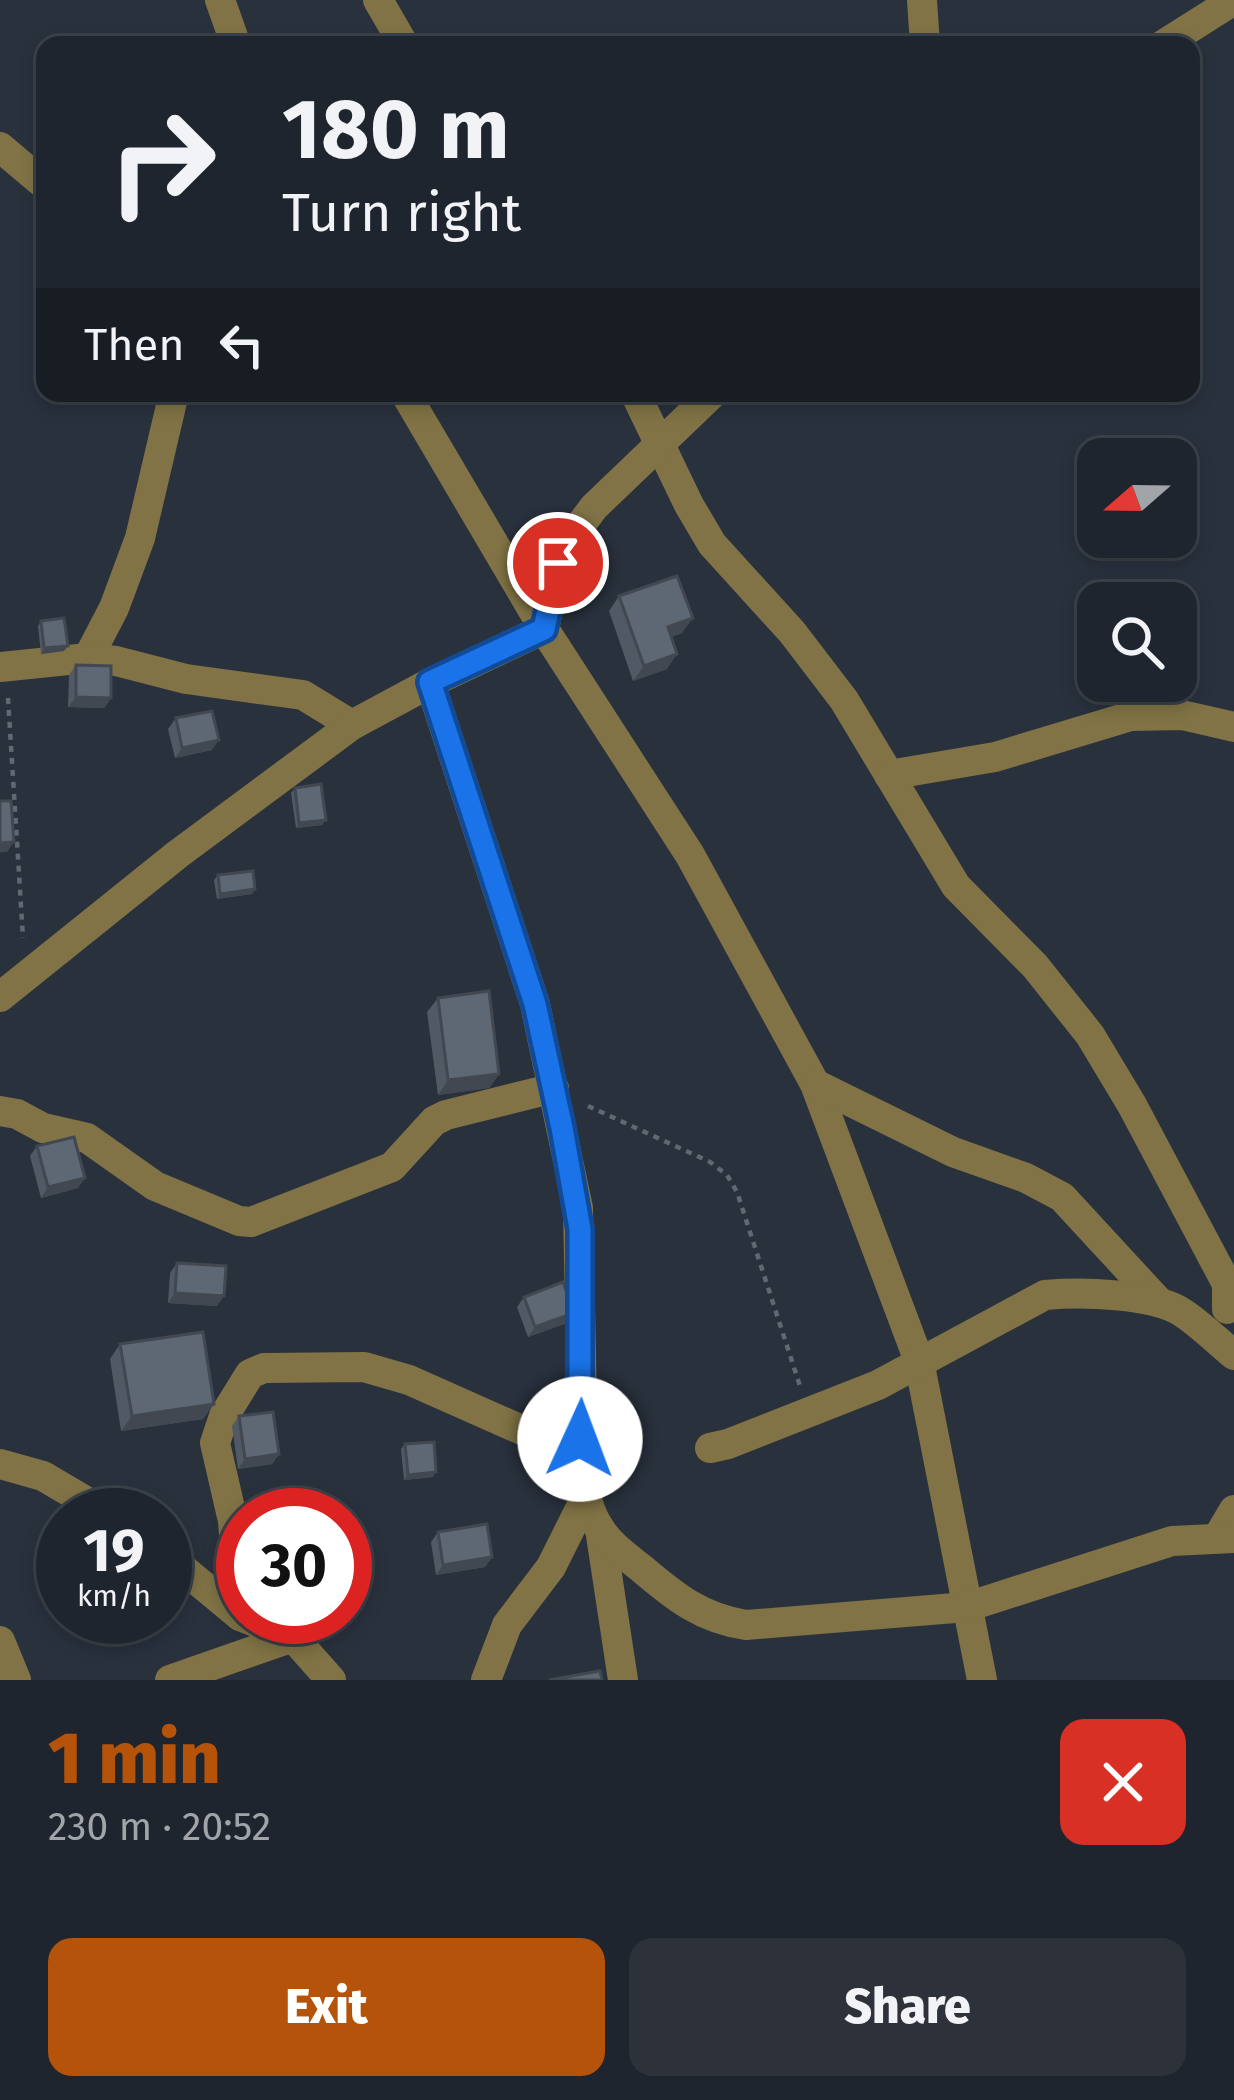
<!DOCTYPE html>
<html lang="en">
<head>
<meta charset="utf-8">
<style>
	:root { --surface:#1f252e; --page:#2c313a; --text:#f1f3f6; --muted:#a1a5aa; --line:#3c424a; --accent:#b45309 }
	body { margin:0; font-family:"Fira Sans",sans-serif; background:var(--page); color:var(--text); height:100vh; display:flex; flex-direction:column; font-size:45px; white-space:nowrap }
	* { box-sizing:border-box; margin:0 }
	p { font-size:39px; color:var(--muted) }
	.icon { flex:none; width:66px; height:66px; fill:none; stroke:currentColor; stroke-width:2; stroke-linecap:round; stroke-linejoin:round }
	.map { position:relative; height:1680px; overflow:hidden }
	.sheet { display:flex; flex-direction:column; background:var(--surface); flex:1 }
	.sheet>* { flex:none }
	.top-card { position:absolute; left:36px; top:36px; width:1164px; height:366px; border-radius:24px; box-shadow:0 6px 18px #0003,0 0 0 3px var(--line); background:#1f252e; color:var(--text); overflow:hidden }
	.needle { width:78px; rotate:250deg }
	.fabs { position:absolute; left:1077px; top:438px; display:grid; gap:24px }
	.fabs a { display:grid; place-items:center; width:120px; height:120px; border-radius:24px; background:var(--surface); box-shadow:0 6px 18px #0003,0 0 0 3px var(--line); font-size:60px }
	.speed { position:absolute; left:36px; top:1488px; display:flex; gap:24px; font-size:60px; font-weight:700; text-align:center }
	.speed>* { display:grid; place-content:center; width:156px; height:156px; border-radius:50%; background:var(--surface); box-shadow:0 6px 18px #0003,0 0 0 3px var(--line); line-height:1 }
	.speed small { font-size:30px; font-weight:400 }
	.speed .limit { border:18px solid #d22; background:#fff; color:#111 }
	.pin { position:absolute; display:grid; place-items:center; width:102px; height:102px; color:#fff; margin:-51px; border:6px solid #fff; border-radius:50%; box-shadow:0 3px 12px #0007 }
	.me { position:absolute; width:132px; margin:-66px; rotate:2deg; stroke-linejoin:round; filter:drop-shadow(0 0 9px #0008) }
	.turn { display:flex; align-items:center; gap:42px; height:252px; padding:0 48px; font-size:54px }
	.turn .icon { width:156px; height:156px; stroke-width:2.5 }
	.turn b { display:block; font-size:84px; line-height:102px }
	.then { display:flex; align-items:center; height:114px; padding:0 48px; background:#0003; gap:24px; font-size:45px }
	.round { display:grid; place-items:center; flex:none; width:126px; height:126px; border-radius:24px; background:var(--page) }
	.head { display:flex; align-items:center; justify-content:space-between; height:204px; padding:0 48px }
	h1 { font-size:72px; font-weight:800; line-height:90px; color:var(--accent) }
	.button { display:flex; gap:24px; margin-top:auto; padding:24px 48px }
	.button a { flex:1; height:138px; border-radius:24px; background:var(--accent); color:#fff; font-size:48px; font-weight:800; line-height:138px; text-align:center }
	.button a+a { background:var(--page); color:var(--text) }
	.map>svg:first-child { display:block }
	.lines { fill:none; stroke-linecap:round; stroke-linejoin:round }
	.path { stroke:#616872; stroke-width:4.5; stroke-dasharray:6 6; stroke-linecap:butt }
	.minor { stroke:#817345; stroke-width:30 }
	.wall { fill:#515964 }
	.shaded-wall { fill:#424851 }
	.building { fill:#5e6774; stroke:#424851; stroke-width:3 }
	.route-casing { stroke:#114b97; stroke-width:30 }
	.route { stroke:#1a73e8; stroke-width:21 }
</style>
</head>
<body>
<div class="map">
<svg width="1234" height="1680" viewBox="0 0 1234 1680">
	<rect width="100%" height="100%" fill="#29313d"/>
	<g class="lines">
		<g class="path">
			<polyline points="8,698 23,938"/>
			<polyline points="588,1106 710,1162 727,1175 737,1192 800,1386"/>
		</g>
		<g class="minor">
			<polyline points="220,0 236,45"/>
			<polyline points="378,0 404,45"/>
			<polyline points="922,0 925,45"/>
			<polyline points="1163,45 1234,0"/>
			<polyline points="0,147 45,185"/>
			<polyline points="405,393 544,629 690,855 815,1084 919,1361 982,1680"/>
			<polyline points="635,393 689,505 712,544 792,632 844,700 956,886 1035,966 1090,1035 1132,1105 1227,1284 1227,1309"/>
			<polyline points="88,658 114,608 140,538 174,393"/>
			<polyline points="0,667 88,658 116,661 186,679 303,695 352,725"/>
			<polyline points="430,683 535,1004 578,1208 582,1404 579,1463"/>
			<polyline points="889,775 995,757 1131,716 1182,715 1234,727"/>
			<polyline points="0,997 178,854 352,725 430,683 544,629 558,564 576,531 594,507 713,393"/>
			<polyline points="815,1084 953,1152 1026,1178 1062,1197 1158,1301"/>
			<polyline points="0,1111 17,1114 43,1128 87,1138 155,1186 239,1221 251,1222 392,1167 434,1121 446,1115 554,1088"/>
			<path d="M710 1448 728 1444 878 1385 1045 1295C1080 1292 1154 1293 1183 1313 1201 1325 1217 1341 1234 1355"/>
			<polyline points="0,1464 43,1476 109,1515"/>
			<polyline points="600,1529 623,1680"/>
			<polyline points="1218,1537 1234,1510"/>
			<polyline points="165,1554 240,1616 293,1637 331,1680"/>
			<path d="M240 1616 233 1521 215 1443 224 1416 250 1374 264 1368 364 1367 409 1380 560 1447C592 1475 579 1498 600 1529 610 1545 626 1556 641 1568 675 1597 701 1618 746 1625L967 1607 1172 1541 1234 1538"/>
			<polyline points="0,1641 16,1680"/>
			<polyline points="170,1680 293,1637"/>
			<polyline points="486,1680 507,1625 551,1567 587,1495"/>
		</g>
	</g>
	<g class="wall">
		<polygon points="619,596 682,633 671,637 667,669 633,681 609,611"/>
		<polygon points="41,621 64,651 41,654 38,626"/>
		<polygon points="76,665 111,698 104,708 68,707 69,675"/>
		<polygon points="176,718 212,750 175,758 168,729"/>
		<polygon points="295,788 322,825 296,828 291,793"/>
		<polygon points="218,875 255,889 252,894 217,899 214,880"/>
		<polygon points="438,998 499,1074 489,1088 438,1095 427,1012"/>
		<polygon points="37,1146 78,1188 41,1198 30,1156"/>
		<polygon points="177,1263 217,1306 168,1303 170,1273"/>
		<polygon points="524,1297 567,1323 528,1337 517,1307"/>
		<polygon points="120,1344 214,1404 203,1419 121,1431 110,1359"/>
		<polygon points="239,1416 279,1454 272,1464 238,1469 232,1426"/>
		<polygon points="405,1444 433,1477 404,1480 401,1449"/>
		<polygon points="438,1532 492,1557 485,1567 436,1575 431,1542"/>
	</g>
	<g class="shaded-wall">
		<polygon points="693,618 682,633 658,642 668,627"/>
		<polygon points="68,646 64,651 41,654 44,648"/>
		<polygon points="677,654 667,669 633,681 644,666"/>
		<polygon points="76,697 111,698 104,708 68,707"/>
		<polygon points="219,740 212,750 175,758 182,748"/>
		<polygon points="326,820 322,825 296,828 299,823"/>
		<polygon points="14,842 7,852 0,852 0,843"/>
		<polygon points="255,889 252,894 217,899 220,894"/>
		<polygon points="499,1074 489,1088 438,1095 448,1080"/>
		<polygon points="85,1178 78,1188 41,1198 48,1187"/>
		<polygon points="175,1293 224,1296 217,1306 168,1303"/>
		<polygon points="574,1313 567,1323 528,1337 535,1327"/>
		<polygon points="214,1404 203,1419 121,1431 132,1416"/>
		<polygon points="279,1454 272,1464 238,1469 245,1459"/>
		<polygon points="436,1472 433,1477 404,1480 408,1475"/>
		<polygon points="492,1557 485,1567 436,1575 443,1565"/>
	</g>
	<g class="building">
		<polygon points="677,576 693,618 668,627 677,654 644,666 619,596"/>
		<polygon points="64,618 68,646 44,648 41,621"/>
		<polygon points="76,665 111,666 111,698 76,697"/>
		<polygon points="212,711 219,740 182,748 176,718"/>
		<polygon points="321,784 326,820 299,823 295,788"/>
		<polygon points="0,801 11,801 14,842 0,843"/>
		<polygon points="253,871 255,889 220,894 218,875"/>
		<polygon points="489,991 499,1074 448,1080 438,998"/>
		<polygon points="74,1137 85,1178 48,1187 37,1146"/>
		<polygon points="177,1263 226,1266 224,1296 175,1293"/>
		<polygon points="563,1282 574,1313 535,1327 524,1297"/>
		<polygon points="203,1332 214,1404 132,1416 120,1344"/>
		<polygon points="273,1412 279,1454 245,1459 239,1416"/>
		<polygon points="434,1442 436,1472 408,1475 405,1444"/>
		<polygon points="103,1506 105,1515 69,1515 69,1512"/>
		<polygon points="487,1524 492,1557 443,1565 438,1532"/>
		<polygon points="600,1671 602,1680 549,1680"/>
	</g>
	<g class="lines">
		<defs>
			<polyline id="route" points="558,563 544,629 430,682 535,1004 562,1128 580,1229 580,1439"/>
		</defs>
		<use href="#route" class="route-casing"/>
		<use href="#route" class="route"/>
	</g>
</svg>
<div class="fabs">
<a><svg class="needle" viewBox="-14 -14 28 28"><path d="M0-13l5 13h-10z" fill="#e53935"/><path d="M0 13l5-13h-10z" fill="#a1a5aa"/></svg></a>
<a><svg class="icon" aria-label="search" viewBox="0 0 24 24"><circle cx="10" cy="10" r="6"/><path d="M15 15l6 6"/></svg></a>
</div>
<div class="speed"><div>19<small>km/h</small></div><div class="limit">30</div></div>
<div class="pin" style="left:558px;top:563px;background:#d93025"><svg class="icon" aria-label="arrive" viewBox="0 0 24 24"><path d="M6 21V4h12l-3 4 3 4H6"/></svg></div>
<svg class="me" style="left:580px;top:1439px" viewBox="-20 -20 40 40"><circle r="19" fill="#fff"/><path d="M0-13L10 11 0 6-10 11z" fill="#1a73e8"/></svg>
<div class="top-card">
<div class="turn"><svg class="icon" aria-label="right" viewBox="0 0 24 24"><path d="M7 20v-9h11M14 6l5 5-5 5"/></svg><div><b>180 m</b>Turn right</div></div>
<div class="then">Then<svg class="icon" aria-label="left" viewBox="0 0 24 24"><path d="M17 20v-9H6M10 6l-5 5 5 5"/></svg></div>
</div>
</div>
<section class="sheet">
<div class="head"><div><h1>1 min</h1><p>230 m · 20:52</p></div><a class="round" style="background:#d93025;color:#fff"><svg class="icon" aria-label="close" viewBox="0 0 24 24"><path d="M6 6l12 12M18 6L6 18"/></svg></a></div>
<div class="button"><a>Exit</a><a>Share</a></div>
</section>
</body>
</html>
